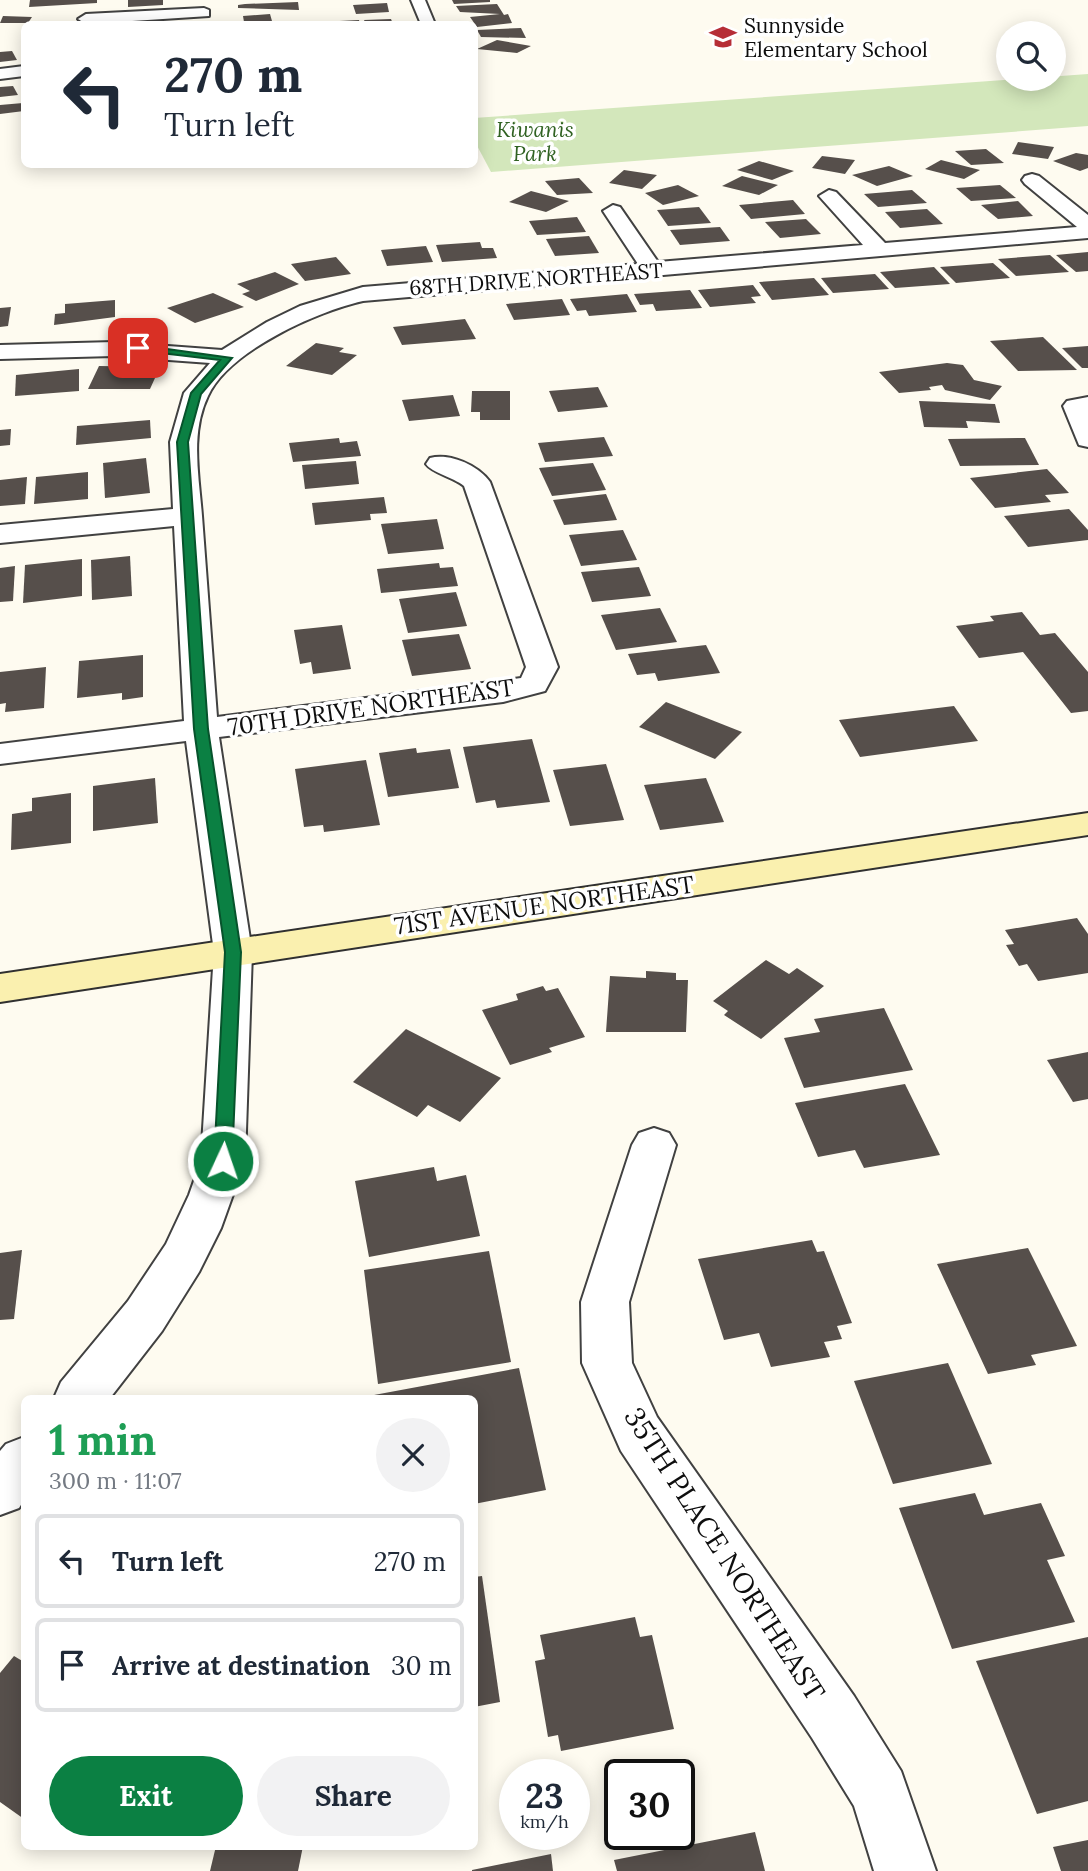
<!DOCTYPE html>
<html lang="en">
<head>
<meta charset="utf-8">
<style>
	:root { --surface:#fff; --page:#f2f2f3; --text:#1f2937; --muted:#747a83; --line:#e0e1e3; --accent:#0b8043 }
	body { margin:0; font-family:Lora,serif; background:var(--page); color:var(--text); height:100vh; display:flex; flex-direction:column; font-size:26px; white-space:nowrap }
	* { box-sizing:border-box; margin:0 }
	p { font-size:23px; color:var(--muted) }
	.icon { flex:none; width:38px; height:38px; fill:none; stroke:currentColor; stroke-width:2; stroke-linecap:round; stroke-linejoin:round }
	.map { position:relative; flex:1; overflow:hidden }
	.sheet { position:absolute; left:21px; top:1395px; width:457px; height:455px; display:flex; flex-direction:column; background:var(--surface); border-radius:10px; box-shadow:0 4px 18px #0003 }
	.sheet>* { flex:none }
	.guide { position:absolute; left:21px; top:21px; width:457px; height:147px; border-radius:10px; box-shadow:0 4px 18px #0003; background:#fff; color:var(--text); overflow:hidden }
	.buttons { position:absolute; left:996px; top:21px; display:grid; gap:14px }
	.buttons a { display:grid; place-items:center; width:70px; height:70px; border-radius:50%; background:var(--surface); box-shadow:0 4px 18px #0003; font-size:35px }
	.speed { position:absolute; left:499px; top:1759px; display:flex; gap:14px; font-size:35px; font-weight:700; text-align:center }
	.speed>* { display:grid; place-content:center; width:91px; height:91px; border-radius:50%; background:var(--surface); box-shadow:0 4px 18px #0003; line-height:1 }
	.speed small { font-size:18px; font-weight:400 }
	.speed .limit { border:4px solid #111; border-radius:10px; background:#fff; color:#111 }
	.pin { position:absolute; display:grid; place-items:center; width:60px; height:60px; color:#fff; margin:-30px; border-radius:14px; box-shadow:0 4px 10px #0006 }
	.me { position:absolute; width:77px; margin:-38px; rotate:3deg; stroke-linejoin:round; filter:drop-shadow(0 0 5px #0008) }
	.turn { display:flex; align-items:center; gap:24px; height:147px; padding:0 28px; font-size:32px }
	.turn .icon { width:91px; height:91px; stroke-width:2.5 }
	.turn b { display:block; font-size:49px; line-height:60px }
	.round { display:grid; place-items:center; flex:none; width:74px; height:74px; border-radius:37px; background:var(--page) }
	.summary { display:flex; align-items:center; justify-content:space-between; height:119px; padding:0 28px }
	h1 { font-size:42px; font-weight:700; line-height:52px; color:#1e9e55 }
	.button { display:flex; gap:14px; margin-top:auto; padding:14px 28px }
	.button a { flex:1; height:80px; border-radius:42px; background:var(--accent); color:#fff; font-size:28px; font-weight:700; line-height:80px; text-align:center }
	.button a+a { background:var(--page); color:var(--text) }
	ul { padding:0; list-style:none }
	li { display:flex; align-items:center; gap:21px; height:94px; margin:0 14px 10px; padding:0 14px; border:4px solid var(--line); border-radius:10px }
	li div { flex:1 }
	li b { display:block; font-size:26px }
	li em { font-style:normal }
	.map>svg:first-child { display:block }
	.green { fill:#d3e7bb }
	.building { fill:#564f4b }
	.lines { fill:none; stroke-linecap:round; stroke-linejoin:round }
	.street-casing { stroke:#414141; stroke-width:4 }
	.secondary-casing { stroke:#303030; stroke-width:4 }
	.street { fill:#fff; fill-rule:evenodd }
	.secondary { fill:#faf0af; fill-rule:evenodd }
	.route { fill:#0b8043; stroke:#07532c; stroke-width:2 }
	.labels { text-anchor:middle; dominant-baseline:central; stroke-width:7; stroke-linejoin:round; paint-order:stroke }
	.far-poi-label { font-size:21px; fill:#0e0e0e; stroke:#fff; text-anchor:start }
	.far-park-label { font-size:21px; font-style:italic; fill:#306222; stroke:#fff }
	.far-street-label { font-size:21px; fill:#0e0e0e; stroke:#fff }
	.street-label { font-size:24px; fill:#0e0e0e; stroke:#fff }
	.near-street-label { font-size:28px; fill:#0e0e0e; stroke:#fff }
</style>
</head>
<body>
<div class="map">
<svg width="1088" height="1871" viewBox="0 0 1088 1871">
	<rect width="100%" height="100%" fill="#fefbf0"/>
	<polygon class="green" points="1088,74 1088,126 491,172 474,140 474,118"/>
	<g class="building">
		<polygon points="30,0 97,0 97,3 29,7"/>
		<polygon points="128,0 163,0 163,5 128,7"/>
		<polygon points="452,0 490,0 490,2 454,4"/>
		<polygon points="298,2 299,10 238,8 238,5 245,4"/>
		<polygon points="387,3 389,12 356,14 353,5"/>
		<polygon points="497,4 504,15 508,14 512,23 477,27 470,17 500,14 460,12 456,6"/>
		<polygon points="270,14 272,21 244,22 243,16"/>
		<polygon points="3,16 32,17 28,23 0,23"/>
		<polygon points="391,19 393,24 366,24 364,20"/>
		<polygon points="359,20 360,24 321,24 320,22"/>
		<polygon points="521,28 526,38 481,37 477,30"/>
		<polygon points="497,40 531,46 517,53 477,49"/>
		<polygon points="12,51 17,60 0,62 0,52"/>
		<polygon points="13,86 18,95 0,97 0,87"/>
		<polygon points="23,103 24,111 0,114 0,105"/>
		<polygon points="1018,142 1054,147 1048,159 1012,154"/>
		<polygon points="986,149 1004,163 971,165 955,151"/>
		<polygon points="1076,153 1088,155 1088,168 1080,171 1053,161"/>
		<polygon points="822,156 855,160 845,174 812,168"/>
		<polygon points="941,160 980,170 964,179 925,169"/>
		<polygon points="759,161 794,171 772,180 737,170"/>
		<polygon points="889,166 913,176 877,186 852,175"/>
		<polygon points="624,170 657,175 642,189 609,183"/>
		<polygon points="742,176 778,185 759,195 722,186"/>
		<polygon points="579,178 593,193 557,195 545,181"/>
		<polygon points="678,185 699,196 663,205 645,193"/>
		<polygon points="1000,185 1016,198 971,201 956,188"/>
		<polygon points="912,190 927,203 878,207 864,194"/>
		<polygon points="531,191 569,201 546,212 509,202"/>
		<polygon points="793,200 805,214 751,219 739,205"/>
		<polygon points="1018,201 1033,216 998,219 981,205"/>
		<polygon points="699,207 711,223 668,226 657,210"/>
		<polygon points="927,209 943,224 900,228 885,212"/>
		<polygon points="577,217 586,232 537,235 529,221"/>
		<polygon points="806,219 821,234 780,238 765,222"/>
		<polygon points="720,227 730,241 680,245 670,230"/>
		<polygon points="589,236 599,253 555,256 546,239"/>
		<polygon points="480,242 482,248 493,248 497,258 442,262 436,245"/>
		<polygon points="426,246 433,262 387,266 381,250"/>
		<polygon points="1088,252 1088,271 1076,272 1056,255"/>
		<polygon points="1050,255 1069,272 1016,276 998,259"/>
		<polygon points="336,257 351,274 305,281 291,264"/>
		<polygon points="993,263 1010,278 956,283 940,267"/>
		<polygon points="934,267 950,284 895,288 880,272"/>
		<polygon points="275,272 299,284 256,301 242,294 250,291 237,284"/>
		<polygon points="875,274 889,289 833,293 821,278"/>
		<polygon points="814,278 829,295 772,300 759,282"/>
		<polygon points="753,285 761,296 751,297 756,303 710,307 698,290"/>
		<polygon points="690,290 702,308 656,311 653,304 640,305 634,294"/>
		<polygon points="213,293 244,307 195,323 167,308"/>
		<polygon points="627,294 637,312 589,316 586,310 577,311 570,299"/>
		<polygon points="562,299 570,315 514,320 506,304"/>
		<polygon points="115,300 115,317 54,325 55,314 65,313 65,304"/>
		<polygon points="11,307 8,326 0,327 0,308"/>
		<polygon points="465,319 476,339 402,345 393,327"/>
		<polygon points="1043,337 1077,370 1018,371 990,341"/>
		<polygon points="316,343 344,348 339,352 357,355 332,375 286,366"/>
		<polygon points="1088,346 1088,368 1082,368 1062,348"/>
		<polygon points="947,363 963,365 974,380 1002,386 990,400 945,390 942,385 929,387 931,390 899,393 879,372"/>
		<polygon points="99,366 160,367 150,389 88,389"/>
		<polygon points="79,369 79,391 15,396 16,375"/>
		<polygon points="598,387 608,407 558,412 549,391"/>
		<polygon points="472,391 510,391 510,420 480,420 480,412 471,412"/>
		<polygon points="453,395 460,416 409,421 402,400"/>
		<polygon points="919,401 995,404 1000,423 966,421 968,428 924,427"/>
		<polygon points="150,420 151,438 76,445 77,426"/>
		<polygon points="11,429 10,445 0,446 0,430"/>
		<polygon points="604,437 613,456 545,462 538,443"/>
		<polygon points="339,438 340,443 357,441 361,456 293,462 289,443"/>
		<polygon points="1025,438 1039,465 960,466 948,439"/>
		<polygon points="146,458 150,493 105,498 103,463"/>
		<polygon points="356,461 359,484 305,489 302,465"/>
		<polygon points="593,463 606,490 552,496 539,468"/>
		<polygon points="1047,469 1069,493 1045,495 1051,502 995,508 970,478"/>
		<polygon points="88,472 88,499 34,504 36,477"/>
		<polygon points="27,477 25,504 0,506 0,480"/>
		<polygon points="606,494 617,520 564,525 553,500"/>
		<polygon points="384,497 387,513 370,514 371,520 315,525 312,503"/>
		<polygon points="1069,509 1088,530 1088,540 1028,547 1004,516"/>
		<polygon points="437,519 444,549 388,554 381,524"/>
		<polygon points="623,530 637,560 581,566 569,535"/>
		<polygon points="130,556 132,596 92,600 91,560"/>
		<polygon points="82,559 82,596 23,603 25,565"/>
		<polygon points="439,563 440,568 453,567 458,586 381,593 377,569"/>
		<polygon points="15,566 13,601 0,602 0,568"/>
		<polygon points="639,567 651,596 592,602 581,572"/>
		<polygon points="456,592 467,626 408,633 399,599"/>
		<polygon points="660,608 677,642 616,650 601,615"/>
		<polygon points="1022,612 1040,635 1055,633 1088,672 1088,711 1071,713 1023,652 979,658 956,626 994,621 990,616"/>
		<polygon points="342,625 351,669 313,674 311,662 300,664 294,630"/>
		<polygon points="459,634 471,669 412,676 402,640"/>
		<polygon points="706,645 720,673 658,681 655,673 637,675 628,654"/>
		<polygon points="143,655 143,697 122,700 122,693 77,698 79,661"/>
		<polygon points="46,667 44,708 5,712 6,703 0,704 0,672"/>
		<polygon points="666,702 742,732 715,759 639,727"/>
		<polygon points="954,706 978,741 860,757 839,720"/>
		<polygon points="532,739 550,802 497,808 495,800 476,803 463,747"/>
		<polygon points="416,748 417,753 450,749 459,788 388,797 379,753"/>
		<polygon points="366,760 380,825 324,832 323,825 304,827 295,769"/>
		<polygon points="606,764 624,820 570,826 553,770"/>
		<polygon points="155,778 158,823 93,831 93,786"/>
		<polygon points="706,778 724,822 660,830 644,785"/>
		<polygon points="71,793 71,843 11,850 12,814 32,811 32,798"/>
		<polygon points="1077,918 1088,934 1088,973 1038,981 1027,964 1019,966 1006,945 1014,944 1005,930"/>
		<polygon points="766,960 789,974 797,968 824,986 761,1039 724,1015 728,1011 713,1001"/>
		<polygon points="646,971 676,973 676,980 688,980 686,1032 606,1032 610,976 646,978"/>
		<polygon points="543,986 546,991 558,988 585,1037 549,1048 552,1052 510,1065 482,1010 518,1000 516,994"/>
		<polygon points="884,1008 913,1070 804,1088 784,1038 820,1032 814,1019"/>
		<polygon points="406,1029 501,1078 460,1122 428,1105 417,1117 353,1082"/>
		<polygon points="1088,1052 1088,1099 1073,1102 1047,1060"/>
		<polygon points="905,1084 940,1155 864,1168 855,1150 818,1157 795,1103"/>
		<polygon points="434,1167 437,1181 466,1175 480,1236 369,1257 355,1181"/>
		<polygon points="812,1240 817,1252 824,1251 852,1323 837,1326 842,1339 824,1342 830,1357 771,1367 759,1333 724,1340 698,1259"/>
		<polygon points="1028,1248 1077,1346 1031,1355 1036,1365 988,1374 937,1264"/>
		<polygon points="22,1250 14,1319 0,1320 0,1253"/>
		<polygon points="489,1251 511,1362 378,1384 364,1270"/>
		<polygon points="948,1363 992,1464 893,1484 854,1381"/>
		<polygon points="519,1368 546,1490 474,1504 474,1398 374,1398 374,1395"/>
		<polygon points="975,1493 984,1515 1041,1503 1065,1556 1047,1560 1075,1622 952,1649 899,1508"/>
		<polygon points="482,1576 500,1702 474,1707 474,1577"/>
		<polygon points="635,1617 640,1637 652,1635 674,1729 561,1751 558,1735 548,1737 535,1661 545,1659 540,1635"/>
		<polygon points="1088,1637 1088,1801 1037,1814 976,1661"/>
		<polygon points="14,1656 24,1662 24,1819 0,1802 0,1673"/>
		<polygon points="755,1832 765,1871 617,1871 614,1860"/>
		<polygon points="1088,1840 1088,1871 1061,1871 1053,1847"/>
		<polygon points="216,1846 303,1846 298,1871 210,1871"/>
		<polygon points="551,1854 553,1871 472,1871 472,1870"/>
	</g>
	<g class="lines">
		<defs>
			<g id="street">
				<polygon points="411,0 425,0 435,24 421,24"/>
				<polygon points="204,8 209,10 209,16 86,24 78,19 86,14"/>
				<polygon points="24,66 24,76 0,79 0,69"/>
				<path d="M1032 174 1039 176 1088 215V238L363 301C318 311 228 351 208 396 190 433 199 476 202 516 207 583 212 650 217 717L521 678 526 667 464 486C453 477 432 473 426 464L430 458C450 453 478 465 490 482L558 667 545 691 503 702 219 737 252 952 245 1161 221 1228 199 1272 162 1331 110 1398H54L61 1382 128 1301 166 1244 189 1195 201 1161 214 952 186 741 0 764V744L184 721 174 526 0 543V525L173 509 170 442 184 393 210 363 114 356 0 359V345L114 342 222 350 267 322 300 306 363 287 638 264 603 211 613 205 620 207 658 262 863 245 819 196 829 190 836 192 885 243 1077 227 1025 184 1022 180 1025 176Z"/>
				<polygon points="1088,397 1088,447 1079,445 1063,406 1067,401"/>
				<polygon points="654,1128 669,1133 676,1145 629,1302 632,1363 657,1417 854,1696 901,1771 936,1871 874,1871 854,1806 812,1738 621,1451 582,1363 581,1302 632,1145 639,1133"/>
				<polygon points="24,1437 24,1500 19,1508 0,1515 0,1451 6,1444"/>
			</g>
			<polygon id="secondary" points="1088,813 1088,835 0,1002 0,974"/>
		</defs>
		<use href="#street" class="street-casing"/>
		<use href="#secondary" class="secondary-casing"/>
		<use href="#street" class="street"/>
		<use href="#secondary" class="secondary"/>
	</g>
	<polygon class="route" points="138,345 232,358 201,394 188,442 208,729 241,952 232,1161 223,1168 214,1161 225,952 194,729 177,442 191,393 220,360 135,350"/>
	<defs>
		<symbol id="school-bare" viewBox="-9 -9 18 18"><path d="M0-5L7-2L0 1L-7-2ZM-4 1L0 2.5L4 1V4Q0 6-4 4Z" fill="#b62e37" stroke="#fff" stroke-width="2.5" paint-order="stroke"/></symbol>
	</defs>
	<g fill-rule="evenodd">
		<use href="#school-bare" x="704" y="18" width="38" height="38"/>
	</g>
	<g class="labels">
		<g class="far-poi-label">
			<text x="744" y="25">Sunnyside<tspan x="744" dy="24">Elementary School</tspan></text>
		</g>
		<g class="far-park-label">
			<text x="535" y="129">Kiwanis<tspan x="535" dy="24">Park</tspan></text>
		</g>
		<g class="far-street-label">
			<text transform="translate(536 279) rotate(-4)">68TH DRIVE NORTHEAST</text>
		</g>
		<g class="street-label">
			<text transform="translate(371 707) rotate(-8)">70TH DRIVE NORTHEAST</text>
			<text transform="translate(544 905) rotate(-8)">71ST AVENUE NORTHEAST</text>
		</g>
		<g class="near-street-label">
			<text transform="translate(725 1554) rotate(57)">35TH PLACE NORTHEAST</text>
		</g>
	</g>
</svg>
<div class="buttons">
<a><svg class="icon" aria-label="search" viewBox="0 0 24 24"><circle cx="10" cy="10" r="6"/><path d="M15 15l6 6"/></svg></a>
</div>
<div class="speed"><div>23<small>km/h</small></div><div class="limit">30</div></div>
<div class="pin" style="left:138px;top:348px;background:#d93025"><svg class="icon" aria-label="arrive" viewBox="0 0 24 24"><path d="M6 21V4h12l-3 4 3 4H6"/></svg></div>
<svg class="me" style="left:223px;top:1161px" viewBox="-20 -20 40 40"><circle r="17" fill="#0b8043" stroke="#fff" stroke-width="3"/><path d="M0-11L8 9 0 5-8 9z" fill="#fff"/></svg>
<div class="guide">
<div class="turn"><svg class="icon" aria-label="left" viewBox="0 0 24 24"><path d="M17 20v-9H6M10 6l-5 5 5 5"/></svg><div><b>270 m</b>Turn left</div></div>
</div>
<section class="sheet">
<div class="summary"><div><h1>1 min</h1><p>300 m · 11:07</p></div><a class="round"><svg class="icon" aria-label="close" viewBox="0 0 24 24"><path d="M6 6l12 12M18 6L6 18"/></svg></a></div>
<ul>
<li><svg class="icon" aria-label="left" viewBox="0 0 24 24"><path d="M17 20v-9H6M10 6l-5 5 5 5"/></svg><div><b>Turn left</b></div><em>270 m</em></li>
<li><svg class="icon" aria-label="arrive" viewBox="0 0 24 24"><path d="M6 21V4h12l-3 4 3 4H6"/></svg><div><b>Arrive at destination</b></div><em>30 m</em></li>
</ul>
<div class="button"><a>Exit</a><a>Share</a></div>
</section>
</div>
</body>
</html>
